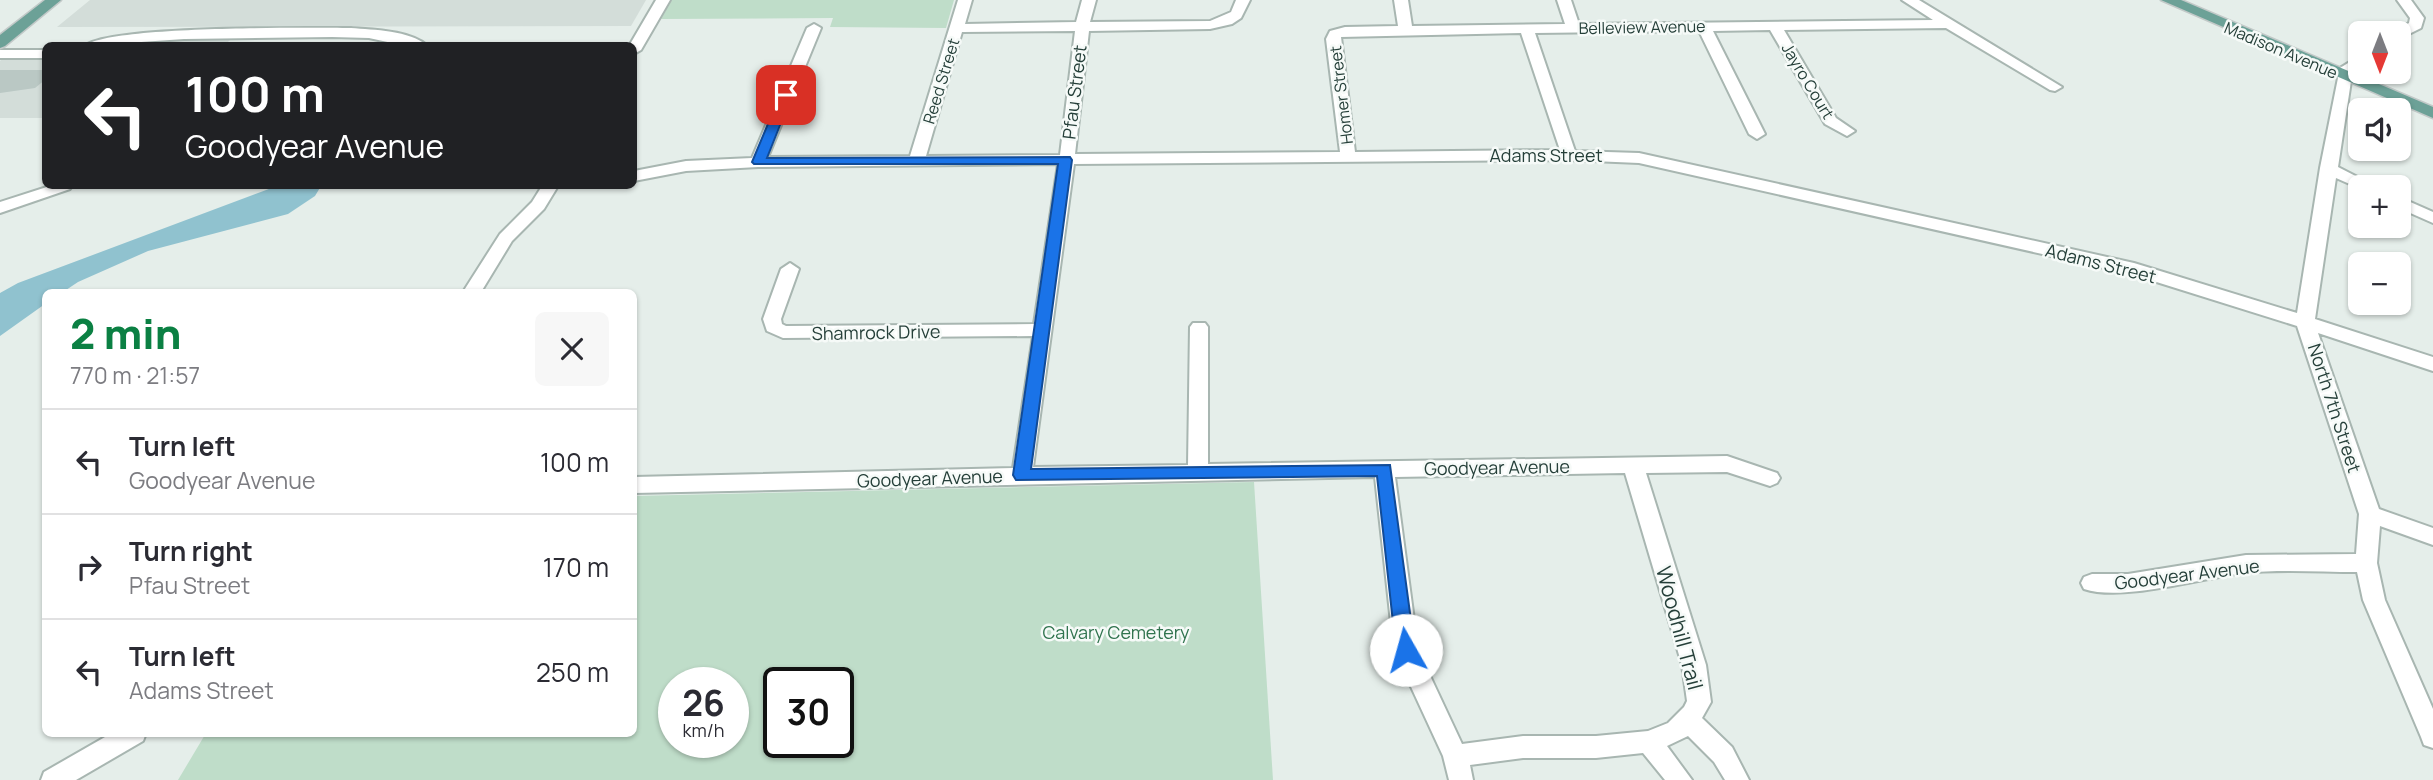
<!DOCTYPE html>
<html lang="en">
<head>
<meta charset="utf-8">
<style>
	:root { --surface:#fff; --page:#f7f7f7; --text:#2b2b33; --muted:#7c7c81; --line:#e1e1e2; --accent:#0b8043 }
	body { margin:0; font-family:Manrope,sans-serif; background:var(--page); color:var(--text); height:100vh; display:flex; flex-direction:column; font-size:26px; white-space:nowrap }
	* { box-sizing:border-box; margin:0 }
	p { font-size:23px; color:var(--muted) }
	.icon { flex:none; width:38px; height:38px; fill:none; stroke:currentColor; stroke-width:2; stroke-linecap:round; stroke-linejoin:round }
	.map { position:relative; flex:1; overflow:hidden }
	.panel { position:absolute; left:42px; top:289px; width:595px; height:448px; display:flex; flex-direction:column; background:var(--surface); border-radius:10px; box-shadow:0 2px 5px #0004 }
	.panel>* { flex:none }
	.banner { position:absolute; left:42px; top:42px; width:595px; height:147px; border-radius:10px; box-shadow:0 2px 5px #0004; background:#202124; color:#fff; overflow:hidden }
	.needle { width:46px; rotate:180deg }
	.fabs { position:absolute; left:2348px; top:21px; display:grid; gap:14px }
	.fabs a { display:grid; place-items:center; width:63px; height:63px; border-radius:10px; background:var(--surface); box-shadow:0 2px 5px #0004; font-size:35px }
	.speed { position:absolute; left:658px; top:667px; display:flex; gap:14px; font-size:35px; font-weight:700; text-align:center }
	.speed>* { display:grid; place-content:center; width:91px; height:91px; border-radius:50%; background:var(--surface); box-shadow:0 2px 5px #0004; line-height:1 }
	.speed small { font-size:18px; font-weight:400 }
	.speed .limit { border:4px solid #111; border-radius:10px; background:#fff; color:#111 }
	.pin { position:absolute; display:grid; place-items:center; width:60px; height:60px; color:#fff; margin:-30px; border-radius:14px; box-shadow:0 4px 10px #0006 }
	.me { position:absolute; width:77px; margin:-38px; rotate:353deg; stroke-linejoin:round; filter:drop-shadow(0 0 5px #0008) }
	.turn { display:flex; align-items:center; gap:24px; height:147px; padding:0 28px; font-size:32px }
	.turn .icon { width:91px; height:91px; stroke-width:2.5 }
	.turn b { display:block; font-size:49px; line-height:60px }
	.round { display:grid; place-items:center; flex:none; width:74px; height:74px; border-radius:10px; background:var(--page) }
	.summary { display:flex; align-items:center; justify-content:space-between; height:119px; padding:0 28px }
	h1 { font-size:42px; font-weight:800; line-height:52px; color:var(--accent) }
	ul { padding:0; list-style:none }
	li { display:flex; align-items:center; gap:21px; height:105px; padding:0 28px; border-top:2px solid var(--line) }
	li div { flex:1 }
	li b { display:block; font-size:26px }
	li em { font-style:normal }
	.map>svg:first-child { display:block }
	.built { fill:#d3ddd9 }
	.green { fill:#bfddc9; fill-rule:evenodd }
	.water { fill:#90c2cf }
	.building { fill:#bac8c4 }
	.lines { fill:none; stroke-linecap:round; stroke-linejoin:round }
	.minor-casing { stroke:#a8b6b1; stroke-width:4 }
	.major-casing { stroke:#c2c9c8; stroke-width:3 }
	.minor { fill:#fff; fill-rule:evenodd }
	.major { fill:#6ca197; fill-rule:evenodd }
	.route { fill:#1a73e8; stroke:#114b97; stroke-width:2 }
	.labels { text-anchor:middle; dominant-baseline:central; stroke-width:5; stroke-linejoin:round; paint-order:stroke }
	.far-street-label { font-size:16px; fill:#253f39; stroke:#f6faf8 }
	.street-label { font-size:18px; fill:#253f39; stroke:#f6faf8 }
	.park-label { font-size:18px; fill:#31744f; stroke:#f6faf8 }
	.near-street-label { font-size:21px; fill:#253f39; stroke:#f6faf8 }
</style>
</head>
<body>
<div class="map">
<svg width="2433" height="780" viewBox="0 0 2433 780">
	<rect width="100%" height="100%" fill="#e5eeea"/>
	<g class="built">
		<polygon points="90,0 646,0 631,26 57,27"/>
		<polygon points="234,36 225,45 107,46 161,38"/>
		<polygon points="3,58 45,58 45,118 0,118 0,61"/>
	</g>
	<g class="green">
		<polygon points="672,0 954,0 946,28 830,27 833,18 661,19"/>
		<path d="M1254 482 1273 780H178L206 733H634V496ZM674 682H733V742H674ZM779 682H838V742H779Z"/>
	</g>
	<polygon class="water" points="277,186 321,186 315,196 288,214 148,251 78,282 63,292 46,292 45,304 0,336 0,293 18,283"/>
	<polygon class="building" points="0,70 46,70 46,79 35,88 0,93"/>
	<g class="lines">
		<defs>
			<g id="minor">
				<polygon points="656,0 670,0 641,50 634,54 634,46 629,46"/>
				<path d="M958 0H972L965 24 1076 22 1082 0H1096L1090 22 1210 21 1231 12 1236 0H1250L1241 18 1232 24 1210 29 1089 31 1075 154 1340 152 1326 39 1330 31 1345 27 1398 26 1394 0H1408L1412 26 1565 24 1557 0H1571L1579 24 1933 20 1902 0H1919L2062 87 2055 91 2050 90 1946 28 1784 30 1836 118 1855 131 1847 136 1825 124 1770 30 1713 31 1765 134 1757 139 1749 134 1699 31 1535 33 1575 151 1639 153 2134 263 2297 313 2320 168 2340 68 2361 55V66L2354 70 2351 81 2338 167 2377 187 2361 189 2336 178 2315 319 2433 357V371L2318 333 2379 509 2433 528V545L2380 526 2377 563 2385 600 2433 709V748L2424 745 2421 737 2363 600 2357 572C2320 572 2281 569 2244 573 2201 578 2123 602 2084 589L2081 583 2084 577 2092 574H2128L2246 555 2356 554 2359 514 2297 326 2131 274 1639 163 1569 160 1074 164 1033 467 1188 465 1190 327 1193 323H1205L1208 327V464L1727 456 1777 473 1780 478 1777 483 1770 486 1727 472 1646 473 1706 665 1711 702 1702 718 1732 747 1749 780H1725L1714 762 1688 736 1667 746 1692 780H1665L1643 753 1596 758H1523L1470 765 1473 780H1449L1443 756 1394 650 1375 477 634 493V477L1013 468 1033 336 783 338 767 331 763 319 781 269 790 263 799 269 781 319 782 324 786 326 1034 324 1058 164 758 167 686 171 634 181V171L686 161 752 158 807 28 814 24 821 28 768 157 910 156ZM1075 31 1060 155 926 156 962 32ZM1521 33 1560 150 1355 152 1341 37ZM1625 473 1682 665 1687 701 1684 707 1668 723 1648 731 1596 736H1523L1462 744 1418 650 1395 477Z"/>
				<polygon points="2397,0 2411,0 2424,18 2421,28 2399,39 2399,33 2393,33 2409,23 2410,18"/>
				<path d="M351 28C374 30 409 30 428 46H406L369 38 332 37 184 39 84 46C111 25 307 28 351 28Z"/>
				<rect x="0" y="50" width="46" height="8"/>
				<polygon points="50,186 72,186 70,189 0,213 0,202"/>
				<polygon points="542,186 558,186 544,209 512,241 481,292 463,292 500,234 532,202"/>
				<polygon points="2399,197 2433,212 2433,223 2399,208"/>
				<polygon points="112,733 146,733 143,741 76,780 41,780 44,772"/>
			</g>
			<g id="major">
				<polygon points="45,0 61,0 5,46 0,48 0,35"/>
				<polygon points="2161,0 2181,0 2433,107 2433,118"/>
			</g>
		</defs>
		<use href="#minor" class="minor-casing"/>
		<use href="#major" class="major-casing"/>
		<use href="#minor" class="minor"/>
		<use href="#major" class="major"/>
	</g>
	<polygon class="route" points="786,91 792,95 767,158 1070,157 1072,160 1031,469 1390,465 1415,650 1413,655 1406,658 1399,655 1396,650 1377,476 1016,480 1013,475 1058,164 754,164 752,162 780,95"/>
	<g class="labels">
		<g class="far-street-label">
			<text transform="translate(1642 27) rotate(-1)">Belleview Avenue</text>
			<text transform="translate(2281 50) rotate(23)">Madison Avenue</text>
			<text transform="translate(941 81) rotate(-73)">Reed Street</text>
			<text transform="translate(1808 81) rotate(59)">Jayro Court</text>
			<text transform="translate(1341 95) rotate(-97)">Homer Street</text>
		</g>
		<g class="street-label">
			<text transform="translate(1074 92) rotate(-83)">Pfau Street</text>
			<text x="1546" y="155">Adams Street</text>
			<text transform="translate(2101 263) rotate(14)">Adams Street</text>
			<text transform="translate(876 332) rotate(-1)">Shamrock Drive</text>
			<text transform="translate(2335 408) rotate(72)">North 7th Street</text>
			<text transform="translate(1497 467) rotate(-1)">Goodyear Avenue</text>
			<text transform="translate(930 478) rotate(-2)">Goodyear Avenue</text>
			<text transform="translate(2187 574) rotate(-7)">Goodyear Avenue</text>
		</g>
		<g class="park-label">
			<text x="1116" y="632">Calvary Cemetery</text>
		</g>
		<g class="near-street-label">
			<text transform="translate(1680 628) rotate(75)">Woodhill Trail</text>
		</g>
	</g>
</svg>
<div class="fabs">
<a><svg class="needle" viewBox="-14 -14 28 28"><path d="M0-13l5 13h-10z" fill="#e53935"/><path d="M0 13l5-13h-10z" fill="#7c7c81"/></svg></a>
<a><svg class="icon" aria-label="sound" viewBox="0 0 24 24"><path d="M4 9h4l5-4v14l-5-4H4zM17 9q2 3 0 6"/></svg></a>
<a>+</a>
<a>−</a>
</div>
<div class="speed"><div>26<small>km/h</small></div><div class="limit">30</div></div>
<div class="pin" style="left:786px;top:95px;background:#d93025"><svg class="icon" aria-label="arrive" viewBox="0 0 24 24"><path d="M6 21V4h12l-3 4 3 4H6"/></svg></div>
<svg class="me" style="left:1406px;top:650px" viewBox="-20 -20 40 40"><circle r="19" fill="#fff"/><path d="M0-13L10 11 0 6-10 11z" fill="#1a73e8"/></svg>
<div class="banner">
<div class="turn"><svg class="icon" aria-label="left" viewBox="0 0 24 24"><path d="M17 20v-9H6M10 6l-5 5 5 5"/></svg><div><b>100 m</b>Goodyear Avenue</div></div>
</div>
<section class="panel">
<div class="summary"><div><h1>2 min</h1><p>770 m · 21:57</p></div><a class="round"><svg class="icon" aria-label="close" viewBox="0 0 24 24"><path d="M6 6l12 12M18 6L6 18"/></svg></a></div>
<ul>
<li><svg class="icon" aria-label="left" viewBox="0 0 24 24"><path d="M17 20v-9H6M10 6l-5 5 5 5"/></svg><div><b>Turn left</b><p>Goodyear Avenue</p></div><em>100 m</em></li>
<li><svg class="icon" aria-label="right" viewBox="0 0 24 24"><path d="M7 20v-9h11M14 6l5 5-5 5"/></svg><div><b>Turn right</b><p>Pfau Street</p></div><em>170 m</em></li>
<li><svg class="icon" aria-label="left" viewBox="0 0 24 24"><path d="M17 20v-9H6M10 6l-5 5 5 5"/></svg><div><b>Turn left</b><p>Adams Street</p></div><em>250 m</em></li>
</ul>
</section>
</div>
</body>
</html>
